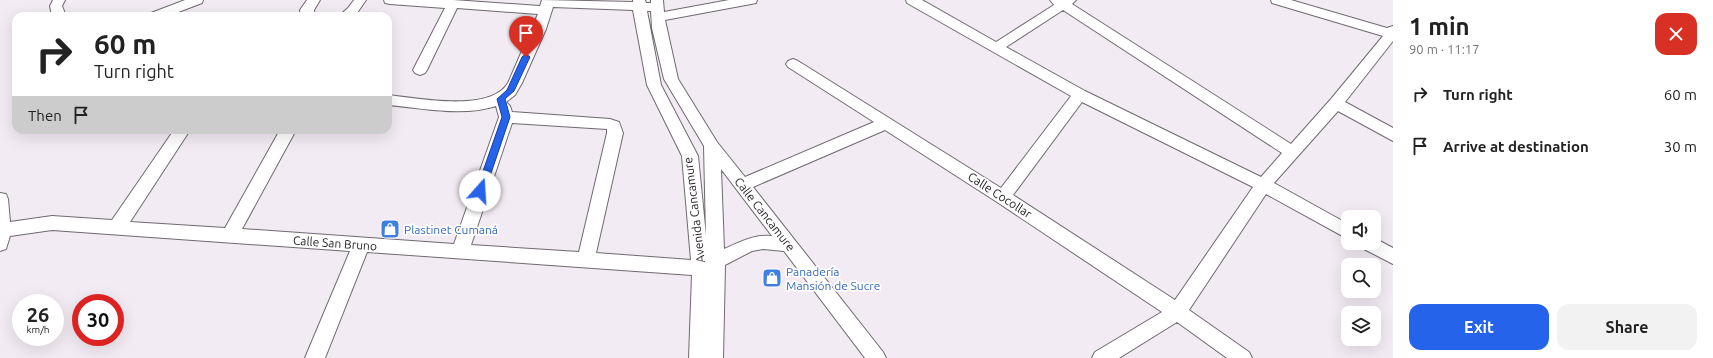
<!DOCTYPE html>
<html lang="en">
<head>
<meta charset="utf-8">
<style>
	:root { --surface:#fff; --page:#f2f2f2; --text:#222; --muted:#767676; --accent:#2563eb }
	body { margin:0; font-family:Ubuntu,sans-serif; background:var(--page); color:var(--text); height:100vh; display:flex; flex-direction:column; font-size:15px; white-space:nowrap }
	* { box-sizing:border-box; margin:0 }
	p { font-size:13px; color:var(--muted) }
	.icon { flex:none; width:22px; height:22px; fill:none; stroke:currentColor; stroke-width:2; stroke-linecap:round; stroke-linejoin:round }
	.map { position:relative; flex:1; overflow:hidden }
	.details { display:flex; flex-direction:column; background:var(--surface); width:320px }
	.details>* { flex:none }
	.top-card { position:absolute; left:12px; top:12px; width:380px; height:122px; border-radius:12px; box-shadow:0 4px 16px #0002; background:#fff; color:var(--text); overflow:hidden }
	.buttons { position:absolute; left:1341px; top:210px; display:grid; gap:8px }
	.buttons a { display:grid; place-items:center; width:40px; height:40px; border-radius:8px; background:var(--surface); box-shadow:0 4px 16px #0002; font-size:20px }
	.speed { position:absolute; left:12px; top:294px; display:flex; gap:8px; font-size:20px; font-weight:700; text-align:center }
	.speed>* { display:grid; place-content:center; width:52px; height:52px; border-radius:50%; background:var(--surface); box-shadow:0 4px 16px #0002; line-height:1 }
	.speed small { font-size:10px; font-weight:400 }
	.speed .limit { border:6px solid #d22; background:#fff; color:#111 }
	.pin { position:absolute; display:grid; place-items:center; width:34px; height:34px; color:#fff; margin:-41px -17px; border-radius:50% 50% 50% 0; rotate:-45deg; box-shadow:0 0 4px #0007 }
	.pin .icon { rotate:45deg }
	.me { position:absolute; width:44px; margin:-22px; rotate:19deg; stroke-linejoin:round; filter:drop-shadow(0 0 3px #0008) }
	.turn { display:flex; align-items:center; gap:14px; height:84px; padding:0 16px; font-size:18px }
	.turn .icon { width:52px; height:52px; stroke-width:2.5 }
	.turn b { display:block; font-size:28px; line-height:34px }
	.then { display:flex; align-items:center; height:38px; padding:0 16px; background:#0003; gap:8px; font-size:15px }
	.round { display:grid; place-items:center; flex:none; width:42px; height:42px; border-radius:12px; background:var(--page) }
	.head { display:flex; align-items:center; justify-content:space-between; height:68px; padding:0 16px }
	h1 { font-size:24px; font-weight:600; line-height:30px }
	.primary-button { display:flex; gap:8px; margin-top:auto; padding:8px 16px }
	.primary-button a { flex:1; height:46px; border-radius:12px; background:var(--accent); color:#fff; font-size:16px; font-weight:600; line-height:46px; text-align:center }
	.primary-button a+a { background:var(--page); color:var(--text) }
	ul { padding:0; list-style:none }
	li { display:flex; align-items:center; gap:12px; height:52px; padding:0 16px }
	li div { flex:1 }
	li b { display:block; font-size:15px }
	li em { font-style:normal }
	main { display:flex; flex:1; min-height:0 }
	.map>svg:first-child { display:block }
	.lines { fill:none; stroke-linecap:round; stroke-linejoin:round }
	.minor-casing { stroke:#706970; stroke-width:2 }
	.minor { fill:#fff; fill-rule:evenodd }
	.route { fill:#2563eb; stroke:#184099 }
	.labels { text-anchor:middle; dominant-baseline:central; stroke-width:3.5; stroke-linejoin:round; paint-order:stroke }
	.street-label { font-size:12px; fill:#211e21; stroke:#fff }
	.shop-label { font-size:12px; fill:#366cbe; stroke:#fff; text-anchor:start }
</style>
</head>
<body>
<main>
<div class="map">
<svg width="1393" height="358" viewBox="0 0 1393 358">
	<rect width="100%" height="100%" fill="#f3ebf3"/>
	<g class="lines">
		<defs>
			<g id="minor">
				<polygon points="53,0 65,0 62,6 66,16 52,16 50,6"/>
				<polygon points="185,0 203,0 202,3 168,16 149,16 151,13"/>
				<polygon points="307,0 320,0 314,10 315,16 301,16 300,10"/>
				<polygon points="354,0 366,0 355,16 339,16 348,8"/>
				<path d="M384 0H453L540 6 542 0 633 2V0H645L646 3H651V0H663L664 12 729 0H757L756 3 751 4 665 20 678 79 717 142 745 177 874 122 788 67 786 64 788 61 793 59 798 61 1001 188 1071 96 907 3 906 0H922L996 42 1054 5 1050 0H1076L1072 4 1291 144 1331 99 1383 36 1272 3 1271 0H1291L1387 28 1393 26V41L1345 102 1393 128V141L1338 111 1274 183 1348 224V239L1266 194 1189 310 1249 352 1252 358H1227L1177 322 1119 358H1092L1095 352 1162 312 997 202 885 130 753 187 883 352 886 358H865L784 251 763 249 752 251 725 265 723 358H689L692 275 367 252 325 358H305L350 251 52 230 10 236 6 249 0 251V193L6 194 8 199 10 222 52 216 112 220 174 130H190L130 222 225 228 280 130H296L242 229 454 244 499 117 496 106C462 117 422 108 388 105V95C417 98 490 113 508 83L538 14 457 8 427 70 425 73 420 75 415 73 413 70 445 8 390 4 385 3ZM553 7 633 10 647 85 682 156 691 260 596 253 623 133 619 122 610 119 512 112 510 106 506 102 515 95 522 83 546 29ZM1063 10 1282 153 1261 177 1085 91 1006 47ZM647 11H651L652 28 664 79 704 146 706 236 698 156 661 85ZM1082 102 1253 187 1175 300 1013 195ZM512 123 607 129V133L579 252 471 245ZM721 169 772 236C754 234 740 242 724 249Z"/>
				<polygon points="1374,238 1393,248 1393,264 1362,248 1359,243 1374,243"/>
			</g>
		</defs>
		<use href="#minor" class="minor-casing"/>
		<use href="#minor" class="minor"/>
	</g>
	<polygon class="route" points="526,54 530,57 514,91 505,99 510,117 485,191 483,194 477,194 476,191 502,117 497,99 507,90 522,57"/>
	<defs>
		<symbol id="shop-square" viewBox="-11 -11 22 22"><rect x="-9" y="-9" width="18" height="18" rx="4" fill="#3f7fe0" stroke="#fff"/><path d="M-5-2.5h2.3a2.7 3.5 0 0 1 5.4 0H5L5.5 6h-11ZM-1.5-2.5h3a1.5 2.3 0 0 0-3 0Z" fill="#fff"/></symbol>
	</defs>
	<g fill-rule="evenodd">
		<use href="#shop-square" x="379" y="218" width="22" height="22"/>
		<use href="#shop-square" x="761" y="267" width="22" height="22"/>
	</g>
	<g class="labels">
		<g class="street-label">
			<text transform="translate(1000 195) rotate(33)">Calle Cocollar</text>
			<text transform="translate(694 210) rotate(-97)">Avenida Cancamure</text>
			<text transform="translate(765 214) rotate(52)">Calle Cancamure</text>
			<text transform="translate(335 243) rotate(4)">Calle San Bruno</text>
		</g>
		<g class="shop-label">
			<text x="404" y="229">Plastinet Cumaná</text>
			<text x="786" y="271">Panadería<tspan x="786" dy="14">Mansión de Sucre</tspan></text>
		</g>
	</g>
</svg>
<div class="buttons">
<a><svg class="icon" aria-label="sound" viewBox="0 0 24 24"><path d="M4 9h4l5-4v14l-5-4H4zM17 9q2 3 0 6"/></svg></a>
<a><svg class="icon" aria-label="search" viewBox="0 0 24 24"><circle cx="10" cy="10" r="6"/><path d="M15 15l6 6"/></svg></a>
<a><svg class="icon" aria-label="layers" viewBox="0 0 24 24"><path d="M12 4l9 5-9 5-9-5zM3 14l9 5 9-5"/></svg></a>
</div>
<div class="speed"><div>26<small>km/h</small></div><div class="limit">30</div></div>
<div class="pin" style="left:526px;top:57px;background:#d93025"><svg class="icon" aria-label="arrive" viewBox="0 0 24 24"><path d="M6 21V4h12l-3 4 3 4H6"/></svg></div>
<svg class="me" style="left:480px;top:191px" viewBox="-20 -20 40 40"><circle r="19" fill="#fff"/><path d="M0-13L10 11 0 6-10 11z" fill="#2563eb"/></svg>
<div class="top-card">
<div class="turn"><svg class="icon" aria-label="right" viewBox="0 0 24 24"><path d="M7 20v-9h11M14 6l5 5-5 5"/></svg><div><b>60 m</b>Turn right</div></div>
<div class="then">Then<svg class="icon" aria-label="arrive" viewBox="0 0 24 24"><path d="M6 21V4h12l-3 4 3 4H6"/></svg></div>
</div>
</div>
<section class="details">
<div class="head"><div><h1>1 min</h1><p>90 m · 11:17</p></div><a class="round" style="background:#d93025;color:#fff"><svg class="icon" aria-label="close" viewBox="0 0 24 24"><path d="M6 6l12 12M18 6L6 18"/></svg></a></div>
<ul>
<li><svg class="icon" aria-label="right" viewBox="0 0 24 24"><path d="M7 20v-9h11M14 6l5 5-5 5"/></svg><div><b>Turn right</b></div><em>60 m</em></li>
<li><svg class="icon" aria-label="arrive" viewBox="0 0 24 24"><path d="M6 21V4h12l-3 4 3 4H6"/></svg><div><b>Arrive at destination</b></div><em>30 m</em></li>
</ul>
<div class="primary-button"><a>Exit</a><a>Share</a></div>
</section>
</main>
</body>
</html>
